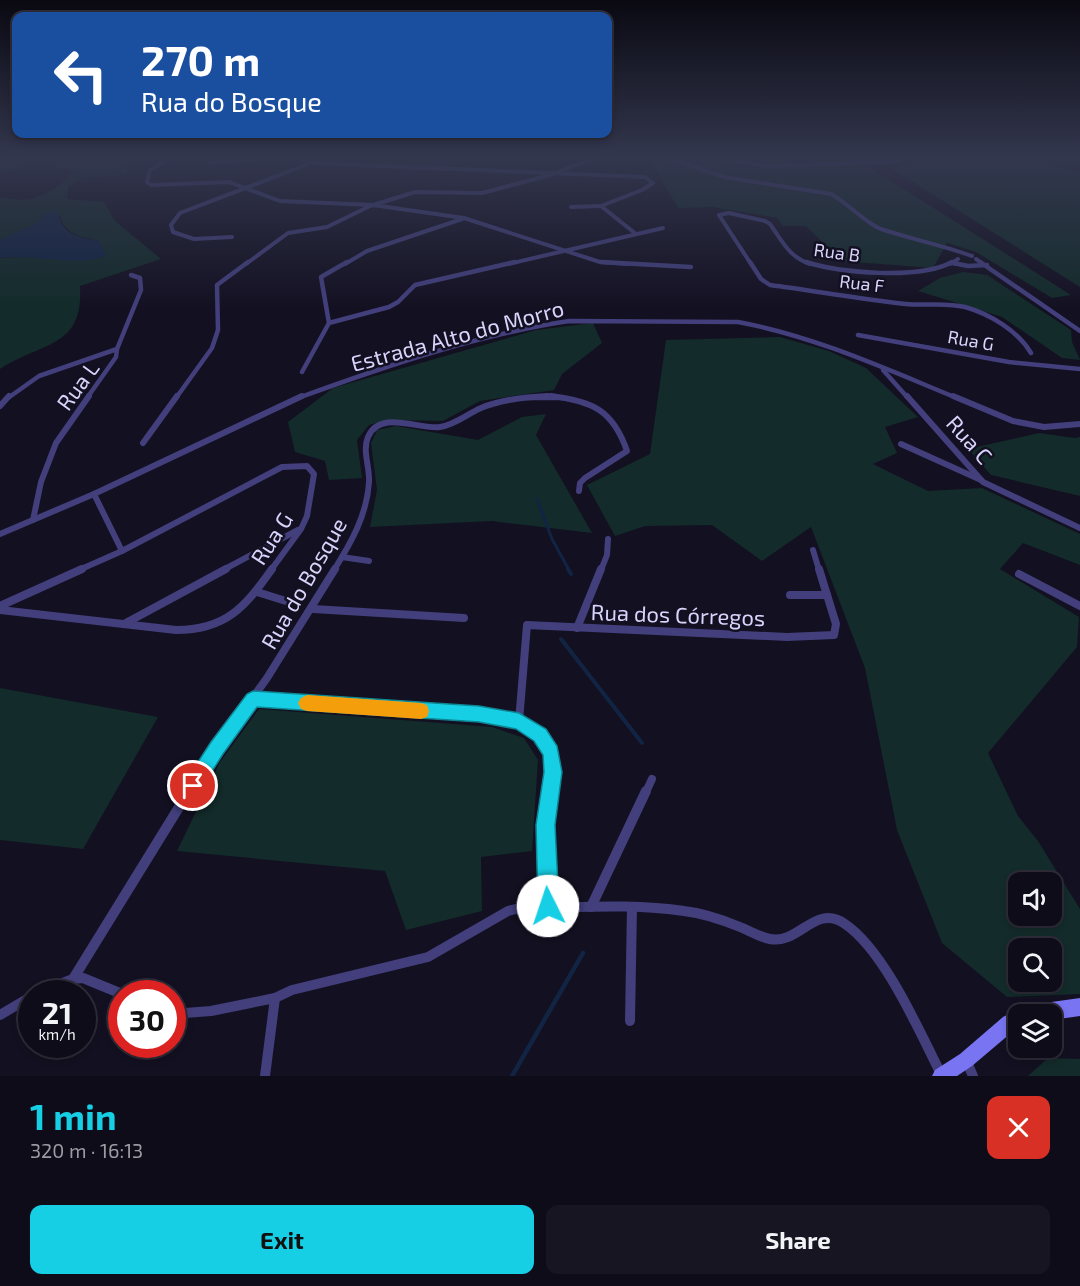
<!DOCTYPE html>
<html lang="en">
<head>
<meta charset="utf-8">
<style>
	:root { --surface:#0e0c19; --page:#171522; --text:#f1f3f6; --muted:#9b9ba2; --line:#2e2c38; --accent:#16cfe5 }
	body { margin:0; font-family:"Exo 2",sans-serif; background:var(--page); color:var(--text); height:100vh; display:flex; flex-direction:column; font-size:22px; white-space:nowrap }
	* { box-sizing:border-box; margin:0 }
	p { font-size:20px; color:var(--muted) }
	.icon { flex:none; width:33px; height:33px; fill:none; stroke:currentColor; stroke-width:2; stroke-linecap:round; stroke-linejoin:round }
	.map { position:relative; height:1076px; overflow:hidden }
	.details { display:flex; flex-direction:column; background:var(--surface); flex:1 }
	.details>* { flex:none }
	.guide { position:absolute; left:12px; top:12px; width:600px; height:126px; border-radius:12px; box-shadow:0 3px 9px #0003,0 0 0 2px var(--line); background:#1a4fa0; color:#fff; overflow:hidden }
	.controls { position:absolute; left:1008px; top:872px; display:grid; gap:12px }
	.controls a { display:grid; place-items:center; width:54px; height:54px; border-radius:12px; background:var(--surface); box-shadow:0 3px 9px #0003,0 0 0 2px var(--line); font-size:30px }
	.speed { position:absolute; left:18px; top:980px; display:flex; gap:12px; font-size:30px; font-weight:700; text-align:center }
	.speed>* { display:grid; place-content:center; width:78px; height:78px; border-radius:50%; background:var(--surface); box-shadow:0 3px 9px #0003,0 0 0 2px var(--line); line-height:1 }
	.speed small { font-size:15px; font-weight:400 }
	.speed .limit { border:9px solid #d22; background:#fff; color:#111 }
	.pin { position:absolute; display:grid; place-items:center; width:51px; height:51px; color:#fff; margin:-26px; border:3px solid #fff; border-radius:50%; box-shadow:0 2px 6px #0007 }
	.me { position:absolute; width:66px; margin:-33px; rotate:356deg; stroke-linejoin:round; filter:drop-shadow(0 0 4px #0008) }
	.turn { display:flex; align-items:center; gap:21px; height:126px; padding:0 30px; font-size:27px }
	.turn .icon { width:78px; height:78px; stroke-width:2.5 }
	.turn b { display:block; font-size:42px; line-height:51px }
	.round { display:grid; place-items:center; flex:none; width:63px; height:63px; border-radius:12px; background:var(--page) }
	.head { display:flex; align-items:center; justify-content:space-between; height:102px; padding:0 30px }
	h1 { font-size:36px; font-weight:700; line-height:45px; color:var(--accent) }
	.action { display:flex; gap:12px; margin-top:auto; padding:12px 30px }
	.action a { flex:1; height:69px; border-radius:12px; background:var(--accent); color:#111; font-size:24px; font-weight:700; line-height:69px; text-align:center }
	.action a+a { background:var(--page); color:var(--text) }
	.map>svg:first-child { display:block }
	.green { fill:#132b2a; fill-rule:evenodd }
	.water { fill:#122443 }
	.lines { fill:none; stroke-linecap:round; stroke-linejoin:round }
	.stream-far2 { stroke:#122443; stroke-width:3 }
	.stream-far1 { stroke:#122443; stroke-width:4 }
	.stream { stroke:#122443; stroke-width:4.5 }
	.street-far4 { stroke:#423f7c; stroke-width:4 }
	.street-far3 { stroke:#423f7c; stroke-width:4.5 }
	.street-far2 { stroke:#423f7c; stroke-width:6 }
	.street-far1 { stroke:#423f7c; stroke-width:8 }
	.street { stroke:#423f7c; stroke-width:10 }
	.secondary { fill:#7874f2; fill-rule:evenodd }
	.route { fill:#16cfe5; stroke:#0e8795; stroke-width:1.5 }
	.slow { fill:#f59e0b }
	.labels { text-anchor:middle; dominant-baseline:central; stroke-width:5; stroke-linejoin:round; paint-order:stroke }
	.far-street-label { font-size:18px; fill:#d9d4fb; stroke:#131021 }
	.street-label { font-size:22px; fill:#d9d4fb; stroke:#131021 }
</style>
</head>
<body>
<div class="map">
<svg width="1080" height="1076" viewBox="0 0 1080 1076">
	<rect width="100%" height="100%" fill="#131021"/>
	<g class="green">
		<polygon points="0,158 42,158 31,165 0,173"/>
		<path d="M57 158H146L127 163V175L82 178 68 187 67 199 104 202 115 221 161 259 80 286C84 349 40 342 0 369V258L34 256 86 260 99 245V241C81 236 66 236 60 216L45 214 36 224 0 240V198C9 198 21 201 29 199 44 197 66 182 74 170L58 168 49 162Z"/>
		<polygon points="330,158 466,158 464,161 450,161 447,167 321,162"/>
		<polygon points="649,158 855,158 1071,295 1052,298 976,252 947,243 933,268 842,261 806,226 783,226 777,218 713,207 678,208"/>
		<polygon points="921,158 1043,158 1039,161 1080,173 1080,287 889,167 912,165"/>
		<polygon points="963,272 987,275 1071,330 1072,342 1080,360 1062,358 1002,317 918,291 940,278"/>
		<polygon points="593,323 602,343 562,374 554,390 480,401 443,421 387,420 369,425 357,440 362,478 329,480 325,461 295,452 288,422 333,388 536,330"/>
		<path d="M780 337 829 351 866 368 918 417 885 427 897 453 873 464 928 491 982 488 1080 534V565L1023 543 1000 569 1079 617 1077 647 988 753 1018 816 1038 841 1080 909V994L1007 997 942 943 897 830 865 668 811 527 762 561 712 525 645 526 615 536 587 485 650 454 666 340ZM1018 882H1052V915H1018ZM1018 948H1052V981H1018Z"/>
		<polygon points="546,414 536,435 592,533 492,521 370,527 377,490 371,443 377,430 396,426 478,440 522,417"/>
		<polygon points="1039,433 1075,438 1080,437 1080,496 991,475 968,449"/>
		<polygon points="0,688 158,717 83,849 0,840"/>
		<polygon points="259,709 492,727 524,738 538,760 532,851 481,857 482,911 406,930 385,871 177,851 220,762"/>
		<polygon points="1048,1058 1080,1059 1080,1076 1028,1076"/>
	</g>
	<path class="water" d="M55 211C60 216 59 218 62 224 69 237 86 238 99 241L106 255C85 268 28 253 0 258V240L36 224 45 214Z"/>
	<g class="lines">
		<polyline class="stream-far2" points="537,499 552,539 569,570"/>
		<g class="stream-far1">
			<polyline points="568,569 571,574"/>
			<polyline points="561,639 642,743"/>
		</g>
		<polyline class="stream" points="512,1076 583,953"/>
		<g class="street-far4">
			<polyline points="170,158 150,170 147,182 151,185 229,182 280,201 373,205 464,218 600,262 628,264"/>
			<polyline points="298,158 311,163 645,177 653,183 642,190 601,206 636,234"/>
			<path d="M668 158 724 177 831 194C848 203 865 223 881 229 911 239 942 245 972 256"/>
			<polyline points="719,158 765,166 892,162 904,158"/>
			<polyline points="209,163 268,158"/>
			<polyline points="571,207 601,206"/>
			<polyline points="232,237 194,239 173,232 171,225 180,213 311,163"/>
			<polyline points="976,259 983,264"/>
			<polyline points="953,263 956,264"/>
			<polyline points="246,264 288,233 327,227 370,206 415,192 482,193 550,175 594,158"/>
			<polyline points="345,264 367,251 462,219"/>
			<polyline points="508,264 663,228"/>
			<path d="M751 264 719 215 729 213 765 221 770 224C782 241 789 257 810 264"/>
			<polyline points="950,264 958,259"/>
		</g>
		<g class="street-far3">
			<polyline points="601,262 691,267"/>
			<path d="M750 262 761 279 770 285C815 291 861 299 906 304 926 306 945 302 965 307 990 314 1018 331 1031 353"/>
			<path d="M806 262C841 273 919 280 952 262"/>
			<polyline points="980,262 1080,331"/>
			<polyline points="953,263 968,266 987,265"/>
			<polyline points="329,323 389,307 398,302 415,285 515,262"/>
			<polyline points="858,335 1009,362 1080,369"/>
			<polyline points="883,370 908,398"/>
			<polyline points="302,372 329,323 321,277 347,262"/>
			<polyline points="8,398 39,376 117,349"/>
			<polyline points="87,398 116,357 117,349 141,290 140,278 131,275"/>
			<polyline points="176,398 212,348 218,330 217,285 248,262"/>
			<path d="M298 398C386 366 476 335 569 321L738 322C814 336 886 369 957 398"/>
			<polyline points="522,398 564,398"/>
		</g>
		<g class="street-far2">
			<path d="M551 396C592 401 613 410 627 451L585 478 580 483 579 491"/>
			<polyline points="907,396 983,482 1080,528"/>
			<polyline points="953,396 1013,421 1044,427 1080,424"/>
			<polyline points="0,406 9,396"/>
			<polyline points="143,443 177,396"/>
			<polyline points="901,444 981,480"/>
			<polyline points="94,494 122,551"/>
			<polyline points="33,520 41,482 56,443 89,396"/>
			<polyline points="0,534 94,494 302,396"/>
			<polyline points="813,550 819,570"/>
			<polyline points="342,557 369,561"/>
			<polyline points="79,570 122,551 282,467 307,466 314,474 307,516 301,529 271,570"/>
			<polyline points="223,570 298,530"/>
			<path d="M334 570C351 543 367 515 369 482 370 467 362 451 368 437 380 409 419 430 440 427 455 425 467 414 481 408 502 399 526 397 548 396"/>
			<polyline points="601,570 607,555 608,539"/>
		</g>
		<g class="street-far1">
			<polyline points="1019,574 1080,606"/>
			<polyline points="257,592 289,602"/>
			<polyline points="790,595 827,595"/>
			<polyline points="0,606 82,569"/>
			<polyline points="313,609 464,618"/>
			<path d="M0 610 176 630C226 630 245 607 272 569"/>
			<polyline points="124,624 226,569"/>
			<polyline points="577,628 601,569"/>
			<path d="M253 699C308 703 363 706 418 710 445 712 508 711 530 727 554 743 552 767 549 792"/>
			<polyline points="519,721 527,625 787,637 834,635 836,624 819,569"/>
			<polyline points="188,792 218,746 267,678 335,569"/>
			<polyline points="646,792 652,779"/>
		</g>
		<g class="street">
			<polyline points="548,906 545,825 549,791"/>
			<polyline points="591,907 646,791"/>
			<polyline points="73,979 189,791"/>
			<polyline points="37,993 73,979 83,978 122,994"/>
			<path d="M172 1014 211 1011 275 998 292 990 428 957 508 911 520 908C574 908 630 903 684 911 702 913 723 920 740 927 750 931 760 937 770 939 799 945 815 903 845 924 885 951 920 1033 942 1076"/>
			<polyline points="0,1015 32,996"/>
			<polyline points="630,1021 632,907"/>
			<polyline points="966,1060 973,1076"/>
			<polyline points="265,1076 275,998"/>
		</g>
		<polygon class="secondary" points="1080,998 1080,1016 1052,1020 1052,1014 1018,1014 1018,1027 972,1066 957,1076 932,1076 935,1070 960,1054 1003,1017 1018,1009 1023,1011 1024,1008 1030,1005"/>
	</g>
	<linearGradient id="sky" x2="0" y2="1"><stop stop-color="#0a0912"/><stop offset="0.51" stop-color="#33374e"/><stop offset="1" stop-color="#33374e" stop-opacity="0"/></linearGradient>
	<rect width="1080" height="309" fill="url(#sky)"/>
	<polygon class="route" points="253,691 479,706 519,713 546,729 557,746 562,772 555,825 559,906 556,914 548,916 541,914 538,906 536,825 544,772 543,755 534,741 516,729 479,722 257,707 223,754 199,792 193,795 187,792 184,786 187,779 211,742 247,694"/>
	<polygon class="slow" points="307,695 421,703 427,705 429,711 427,717 421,719 307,711 301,709 298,703 301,698"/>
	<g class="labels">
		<g class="far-street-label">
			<text transform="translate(837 252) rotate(8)">Rua B</text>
			<text transform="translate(862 283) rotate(7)">Rua F</text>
			<text transform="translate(971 340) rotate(10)">Rua G</text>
		</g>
		<g class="street-label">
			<text transform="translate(457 335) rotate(-15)">Estrada Alto do Morro</text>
			<text transform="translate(77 385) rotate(-54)">Rua L</text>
			<text transform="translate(970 439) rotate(48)">Rua C</text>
			<text transform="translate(271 538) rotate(-57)">Rua G</text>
			<text transform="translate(303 583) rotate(-60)">Rua do Bosque</text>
			<text transform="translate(678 614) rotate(2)">Rua dos Córregos</text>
		</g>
	</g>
</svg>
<div class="controls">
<a><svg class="icon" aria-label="sound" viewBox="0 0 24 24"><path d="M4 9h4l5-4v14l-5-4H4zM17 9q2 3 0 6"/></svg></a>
<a><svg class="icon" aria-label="search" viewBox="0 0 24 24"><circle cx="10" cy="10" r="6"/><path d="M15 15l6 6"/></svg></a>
<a><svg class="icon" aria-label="layers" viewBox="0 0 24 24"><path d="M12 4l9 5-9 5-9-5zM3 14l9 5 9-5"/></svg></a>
</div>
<div class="speed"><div>21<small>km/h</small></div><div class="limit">30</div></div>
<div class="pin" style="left:193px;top:786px;background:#d93025"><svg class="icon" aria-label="arrive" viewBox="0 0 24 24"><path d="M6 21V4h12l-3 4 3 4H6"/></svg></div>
<svg class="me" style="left:548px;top:906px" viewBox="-20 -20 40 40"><circle r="19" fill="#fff"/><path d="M0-13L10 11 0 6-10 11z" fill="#16cfe5"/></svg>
<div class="guide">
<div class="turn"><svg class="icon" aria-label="left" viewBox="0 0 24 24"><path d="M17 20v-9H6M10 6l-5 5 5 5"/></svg><div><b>270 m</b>Rua do Bosque</div></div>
</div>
</div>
<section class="details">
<div class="head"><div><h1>1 min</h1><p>320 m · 16:13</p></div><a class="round" style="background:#d93025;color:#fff"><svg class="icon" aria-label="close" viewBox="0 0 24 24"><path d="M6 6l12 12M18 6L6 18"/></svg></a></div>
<div class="action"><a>Exit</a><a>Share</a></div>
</section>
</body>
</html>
